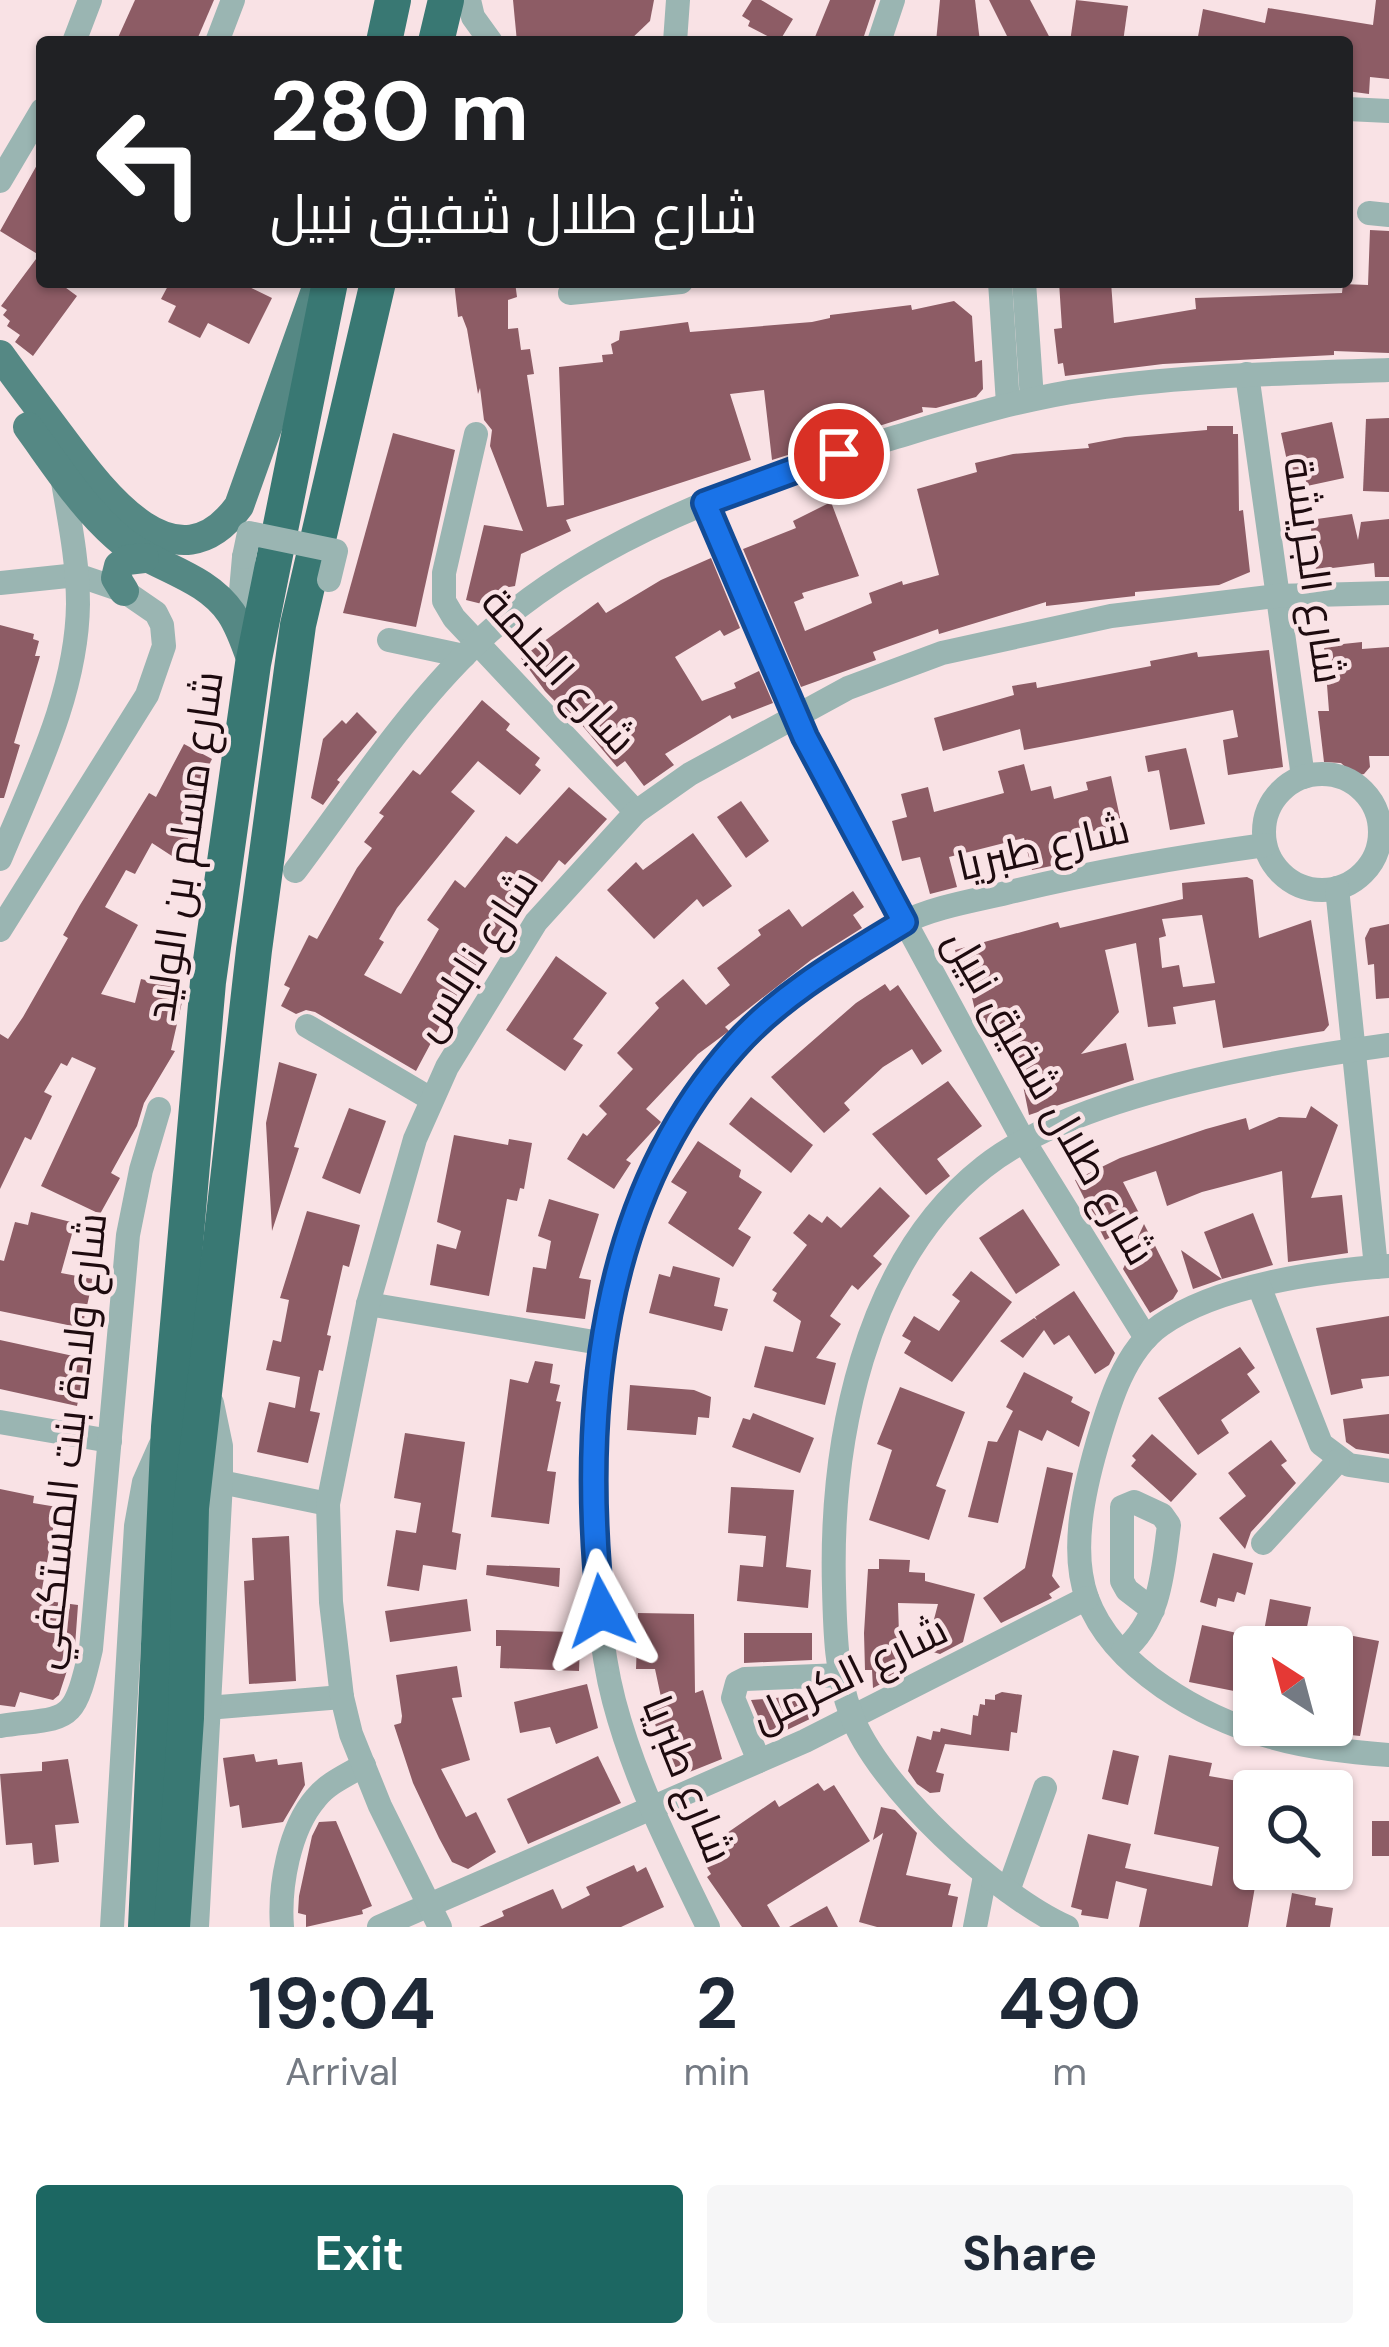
<!DOCTYPE html>
<html lang="en">
<head>
<meta charset="utf-8">
<style>
	:root { --surface:#fff; --page:#f6f6f7; --text:#1f2937; --muted:#747a83; --accent:#1c6762 }
	body { margin:0; font-family:"DM Sans",Cairo,sans-serif; background:var(--page); color:var(--text); height:100vh; display:flex; flex-direction:column; font-size:45px; white-space:nowrap }
	* { box-sizing:border-box; margin:0 }
	p { font-size:39px; color:var(--muted) }
	.icon { flex:none; width:66px; height:66px; fill:none; stroke:currentColor; stroke-width:2; stroke-linecap:round; stroke-linejoin:round }
	.map { position:relative; height:1927px; overflow:hidden }
	.details { display:flex; flex-direction:column; background:var(--surface); flex:1 }
	.details>* { flex:none }
	.banner { position:absolute; left:36px; top:36px; width:1317px; height:252px; border-radius:12px; box-shadow:0 3px 9px #0004; background:#202124; color:#fff; overflow:hidden }
	.needle { width:78px; rotate:324deg }
	.tools { position:absolute; left:1233px; top:1626px; display:grid; gap:24px }
	.tools a { display:grid; place-items:center; width:120px; height:120px; border-radius:12px; background:var(--surface); box-shadow:0 3px 9px #0004; font-size:60px }
	.pin { position:absolute; display:grid; place-items:center; width:102px; height:102px; color:#fff; margin:-51px; border:6px solid #fff; border-radius:50%; box-shadow:0 3px 12px #0007 }
	.me { position:absolute; width:132px; margin:-66px; rotate:355deg; stroke-linejoin:round; filter:drop-shadow(0 0 9px #0008) }
	.turn { display:flex; align-items:center; gap:42px; height:252px; padding:0 36px; font-size:54px }
	.turn .icon { width:156px; height:156px; stroke-width:2.5 }
	.turn b { display:block; font-size:84px; line-height:102px }
	.eta { display:flex; justify-content:space-evenly; align-items:center; height:204px; text-align:center }
	.eta b { font-size:72px; font-weight:700; line-height:84px }
	.button { display:flex; gap:24px; margin-top:auto; padding:24px 36px }
	.button a { flex:1; height:138px; border-radius:12px; background:var(--accent); color:#fff; font-size:48px; font-weight:700; line-height:138px; text-align:center }
	.button a+a { background:var(--page); color:var(--text) }
	.map>svg:first-child { display:block }
	.building { fill:#8d5c65; fill-rule:evenodd }
	.lines { fill:none; stroke-linecap:round; stroke-linejoin:round }
	.minor { stroke:#9ab5b2; stroke-width:24 }
	.major { stroke:#558884; stroke-width:30 }
	.highway { stroke:#397873; stroke-width:36 }
	.minor-bridge { stroke:#9ab5b2; stroke-width:24 }
	.route-casing { stroke:#114b97; stroke-width:30 }
	.route { stroke:#1a73e8; stroke-width:21 }
	.labels { text-anchor:middle; dominant-baseline:central; stroke-width:9; stroke-linejoin:round; paint-order:stroke }
	.street-label { font-size:42px; fill:#1e0b0f; stroke:#f9e2e5 }
</style>
</head>
<body>
<div class="map">
<svg width="1389" height="1927" viewBox="0 0 1389 1927">
	<rect width="100%" height="100%" fill="#f9e2e5"/>
	<g class="building">
		<polygon points="135,0 214,0 196,42 116,42"/>
		<polygon points="513,0 654,0 650,21 628,42 517,42"/>
		<polygon points="752,0 761,0 793,19 779,42 748,26 750,21 742,16"/>
		<polygon points="830,0 876,0 862,42 813,42"/>
		<polygon points="940,0 975,0 980,42 936,42"/>
		<polygon points="989,0 1030,0 1052,42 1010,42"/>
		<polygon points="1076,0 1128,6 1123,42 1070,42"/>
		<polygon points="1376,0 1389,0 1389,79 1370,77 1369,94 1347,91 1347,42 1197,42 1203,9 1265,23 1268,8 1373,25"/>
		<polygon points="42,156 42,282 58,282 77,296 33,356 15,342 20,335 7,326 10,321 3,315 7,310 1,306 39,255 0,231"/>
		<polygon points="1370,230 1389,231 1389,353 1334,351 1334,355 1163,364 1065,376 1063,363 1058,364 1054,329 1062,328 1059,282 1111,282 1114,323 1196,309 1195,298 1342,293 1343,284 1368,285"/>
		<polygon points="170,282 239,282 272,298 249,344 208,323 200,338 168,322 176,306 161,299"/>
		<polygon points="454,282 515,282 517,297 508,300 508,329 518,328 521,350 530,349 534,374 527,375 547,507 564,505 559,367 603,362 602,355 613,354 611,344 619,340 620,331 688,322 690,332 812,322 830,318 830,315 911,305 912,310 954,301 972,316 975,362 982,360 983,389 976,397 936,408 922,407 923,412 772,460 764,390 730,394 751,460 566,520 571,531 521,554 515,586 504,588 503,595 490,606 466,600 484,525 523,531 490,446 492,430 484,420 480,388 478,394 467,329 462,316 458,317"/>
		<polygon points="1389,418 1389,492 1363,491 1366,419"/>
		<polygon points="1332,422 1344,478 1307,486 1304,472 1290,475 1281,433"/>
		<polygon points="1207,426 1233,426 1233,434 1238,434 1239,511 1243,510 1250,572 1219,585 1135,592 1135,596 1046,606 1046,602 939,634 938,629 873,652 876,660 801,687 743,549 796,528 793,521 831,502 859,576 802,593 804,598 794,602 805,631 872,603 869,593 902,581 903,585 939,575 917,489 977,472 975,463 1013,454 1089,448 1088,444 1125,437 1207,430"/>
		<polygon points="393,433 455,450 416,627 343,613"/>
		<polygon points="1352,514 1358,540 1361,522 1389,519 1389,577 1375,577 1374,563 1316,570 1310,520"/>
		<polygon points="711,558 740,628 724,636 720,630 675,657 702,701 736,688 734,683 759,671 773,703 732,719 730,715 665,754 674,765 644,786 625,761 617,767 576,718 573,720 545,691 521,658 598,602 606,613 661,580"/>
		<polygon points="0,625 34,634 33,639 39,641 35,656 40,656 14,743 20,745 4,798 0,798"/>
		<polygon points="1362,642 1362,649 1389,647 1389,756 1369,756 1370,767 1364,774 1355,776 1341,763 1324,762 1318,711 1329,711 1324,646"/>
		<polygon points="1269,650 1283,767 1228,775 1223,740 1238,737 1233,710 1024,750 1020,729 943,751 934,718 1014,695 1012,686 1036,682 1037,688 1151,666 1150,661 1197,652 1198,657"/>
		<polygon points="482,700 510,724 506,730 540,758 535,765 541,770 520,795 478,761 451,792 475,811 397,908 379,939 384,942 364,975 401,994 439,929 427,920 455,880 465,888 506,836 517,844 569,787 607,819 565,865 559,860 523,907 519,904 476,965 482,969 455,1015 448,1011 416,1071 315,1012 306,1010 296,1014 281,1006 290,988 284,985 309,935 317,939 357,868 372,848 364,842 384,816 379,813 413,770 420,775"/>
		<polygon points="357,712 377,732 337,780 340,782 323,805 311,798 323,739 342,720 346,724"/>
		<polygon points="184,744 212,759 205,773 212,777 181,827 191,834 175,858 152,843 135,874 126,870 105,907 138,925 101,994 135,1003 141,979 185,989 171,1050 175,1051 144,1103 137,1126 111,1173 120,1178 100,1214 41,1186 96,1068 72,1057 67,1066 61,1063 44,1092 52,1096 31,1140 25,1137 0,1189 0,1034 8,1039 23,1017 68,938 63,935 80,905 149,793 156,797"/>
		<polygon points="1186,748 1205,824 1170,830 1159,770 1148,772 1145,756"/>
		<polygon points="1024,764 1031,791 1051,786 1054,799 1088,790 1086,782 1111,776 1125,841 1101,847 1097,830 1051,843 1056,865 1032,870 1024,838 949,857 957,887 930,894 920,857 902,861 892,821 907,817 901,794 928,787 934,812 1004,793 998,771"/>
		<polygon points="741,801 769,841 746,858 717,817"/>
		<polygon points="693,833 732,886 703,907 697,899 654,939 607,890 636,862 643,870"/>
		<path d="M1247 877 1253 880 1259 938 1311 920 1329 1025 1324 1031 1223 1048 1215 1000 1173 1007 1176 1024 1148 1027 1136 943 1105 950 1119 1012 1081 1054 1126 1043 1134 1080 1029 1115 1011 1026 988 1032 985 1018 977 1019 968 980 963 982 955 950 1058 922 1060 928 1183 899 1182 883ZM1202 915 1215 983 1183 987 1179 965 1162 968 1159 938 1166 936 1162 919Z"/>
		<polygon points="853,891 864,907 853,915 862,928 811,960 725,1027 729,1031 698,1054 646,1109 661,1122 626,1160 631,1163 614,1189 567,1159 583,1133 587,1136 607,1114 599,1106 633,1069 617,1053 659,1008 655,1003 683,979 706,1005 730,985 717,968 761,935 758,930 789,909 802,927"/>
		<polygon points="1389,924 1389,998 1376,999 1374,964 1368,965 1365,938 1370,928"/>
		<polygon points="556,956 607,993 573,1039 583,1045 565,1071 506,1030"/>
		<polygon points="885,984 890,991 898,985 942,1051 922,1065 912,1049 883,1067 844,1103 850,1110 824,1133 771,1077 856,1003"/>
		<polygon points="279,1062 317,1074 294,1147 299,1148 272,1231 266,1123"/>
		<polygon points="948,1081 982,1126 937,1159 950,1176 926,1195 872,1134"/>
		<polygon points="751,1097 813,1145 791,1173 729,1124"/>
		<polygon points="1311,1106 1338,1125 1311,1198 1342,1195 1348,1253 1288,1262 1282,1171 1202,1192 1167,1206 1156,1171 1123,1182 1140,1215 1134,1217 1141,1222 1105,1240 1075,1180 1120,1158 1206,1129 1246,1118 1249,1130 1279,1117 1306,1118"/>
		<polygon points="349,1108 386,1121 360,1194 322,1178"/>
		<polygon points="454,1135 508,1145 509,1139 532,1143 524,1189 520,1188 517,1201 507,1199 489,1296 430,1285 437,1244 456,1249 461,1231 437,1222"/>
		<polygon points="698,1141 741,1170 739,1177 762,1192 738,1229 751,1237 733,1267 668,1223 687,1192 671,1182"/>
		<polygon points="880,1187 910,1216 873,1256 882,1264 858,1290 852,1285 830,1316 841,1324 816,1358 836,1363 825,1405 754,1387 765,1346 793,1352 801,1321 773,1301 777,1293 772,1290 807,1245 793,1233 809,1214 822,1223 827,1216 841,1228"/>
		<polygon points="549,1199 599,1214 579,1278 591,1280 585,1319 526,1312 533,1267 546,1269 551,1241 538,1236"/>
		<polygon points="1023,1209 1060,1265 1016,1294 979,1238"/>
		<polygon points="307,1211 360,1225 349,1267 343,1265 327,1335 331,1336 323,1371 319,1370 310,1411 320,1413 308,1463 257,1452 269,1402 295,1408 300,1377 266,1370 273,1340 281,1342 289,1300 280,1298"/>
		<polygon points="31,1212 75,1223 61,1273 93,1279 82,1328 0,1311 0,1260 4,1261 15,1222 28,1225"/>
		<polygon points="1253,1213 1273,1265 1222,1279 1204,1232"/>
		<polygon points="1144,1224 1178,1291 1173,1299 1150,1313 1123,1269"/>
		<polygon points="1181,1250 1222,1279 1193,1289"/>
		<polygon points="673,1266 720,1278 714,1306 728,1309 722,1331 649,1313 659,1274 670,1277"/>
		<polygon points="971,1271 1012,1302 952,1382 904,1353 911,1341 902,1336 914,1316 939,1331 960,1301 952,1295"/>
		<polygon points="1074,1291 1115,1353 1109,1365 1095,1374 1069,1335 1054,1345 1044,1330 1023,1358 1000,1341 1034,1318 1037,1320 1035,1317"/>
		<polygon points="1389,1316 1389,1376 1361,1379 1363,1388 1331,1395 1316,1328"/>
		<polygon points="0,1340 87,1359 77,1406 0,1389"/>
		<polygon points="1240,1347 1255,1368 1247,1374 1260,1392 1221,1420 1229,1433 1198,1455 1158,1398"/>
		<polygon points="535,1361 553,1364 550,1383 560,1385 556,1401 561,1402 547,1471 556,1472 549,1524 491,1517 510,1379 528,1383"/>
		<polygon points="1024,1372 1073,1397 1071,1402 1090,1412 1079,1447 1047,1430 1042,1441 1019,1430 998,1523 968,1517 988,1441 997,1442 1013,1411 1006,1407"/>
		<polygon points="630,1385 694,1390 711,1397 709,1418 698,1417 696,1435 627,1430"/>
		<polygon points="900,1387 965,1412 936,1486 946,1490 929,1540 869,1520 892,1450 877,1444"/>
		<polygon points="753,1413 814,1438 800,1473 732,1447 743,1418 750,1420"/>
		<polygon points="1389,1414 1389,1454 1356,1449 1346,1442 1343,1419"/>
		<polygon points="405,1433 465,1442 452,1532 461,1534 456,1570 423,1565 419,1591 387,1586 396,1530 416,1533 421,1503 394,1498"/>
		<polygon points="1152,1434 1197,1474 1171,1502 1131,1466 1136,1460 1132,1456"/>
		<polygon points="1271,1440 1287,1461 1281,1465 1296,1483 1251,1532 1245,1549 1219,1518 1246,1496 1228,1473"/>
		<polygon points="1047,1467 1073,1473 1052,1576 1060,1587 1049,1594 1052,1598 1001,1623 983,1598 1025,1568"/>
		<polygon points="731,1487 794,1490 786,1567 811,1570 808,1608 737,1601 740,1565 763,1567 766,1536 728,1533"/>
		<polygon points="0,1489 34,1496 33,1503 57,1507 40,1600 78,1605 75,1646 59,1695 53,1700 20,1692 15,1707 0,1705"/>
		<polygon points="289,1536 296,1681 249,1684 244,1581 254,1580 252,1538"/>
		<polygon points="1213,1553 1253,1563 1245,1595 1237,1592 1234,1602 1218,1598 1216,1607 1200,1602"/>
		<polygon points="879,1559 910,1560 909,1572 925,1573 925,1581 975,1594 963,1642 940,1654 926,1650 938,1604 898,1603 900,1666 894,1666 894,1677 873,1688 872,1670 865,1670 864,1633 868,1569 879,1569"/>
		<polygon points="487,1565 560,1568 559,1587 486,1575"/>
		<polygon points="467,1599 471,1631 390,1642 385,1611"/>
		<polygon points="1270,1599 1311,1607 1307,1627 1379,1641 1360,1736 1332,1733 1332,1647 1261,1647"/>
		<polygon points="638,1613 694,1614 695,1693 703,1690 722,1759 672,1779 648,1701 661,1697 655,1669 636,1669"/>
		<polygon points="1202,1625 1254,1637 1254,1695 1189,1682"/>
		<polygon points="496,1630 573,1632 573,1644 580,1644 579,1671 500,1668 501,1646 496,1646"/>
		<polygon points="744,1633 812,1633 812,1660 744,1663"/>
		<polygon points="457,1666 462,1697 452,1698 470,1760 441,1769 466,1817 476,1812 496,1852 468,1869 452,1862 439,1838 413,1783 394,1725 401,1723 402,1716 396,1675"/>
		<polygon points="587,1684 598,1728 556,1744 550,1727 520,1733 514,1702"/>
		<polygon points="1002,1692 1022,1695 1017,1733 1011,1732 1009,1751 945,1744 936,1772 944,1774 940,1792 930,1793 917,1784 908,1771 917,1736 931,1740 933,1731 940,1732 941,1728 971,1735 973,1715 978,1716 980,1704 985,1705 985,1699 995,1700 995,1695"/>
		<polygon points="813,1695 812,1718 768,1739 751,1700"/>
		<polygon points="1113,1750 1139,1756 1128,1805 1102,1799"/>
		<polygon points="254,1754 256,1762 277,1759 278,1765 302,1762 305,1785 283,1822 242,1828 239,1805 230,1807 223,1758"/>
		<polygon points="1169,1755 1212,1763 1209,1776 1255,1784 1254,1875 1257,1875 1248,1927 1139,1927 1147,1889 1116,1881 1108,1919 1081,1915 1082,1910 1071,1907 1088,1834 1131,1844 1125,1868 1212,1886 1219,1847 1154,1834"/>
		<polygon points="598,1756 621,1803 528,1844 507,1799"/>
		<polygon points="68,1759 79,1823 55,1825 59,1862 34,1865 32,1843 6,1845 0,1774 42,1771 42,1762"/>
		<polygon points="818,1783 824,1791 834,1785 870,1841 767,1905 780,1927 742,1927 707,1877 711,1874 698,1853 775,1800 779,1807"/>
		<polygon points="1332,1798 1351,1801 1340,1864 1332,1864"/>
		<polygon points="881,1807 895,1810 917,1833 906,1875 951,1884 948,1895 958,1897 952,1927 877,1927 859,1922 883,1833 873,1840"/>
		<polygon points="336,1821 372,1906 362,1910 363,1914 306,1927 306,1915 298,1913 299,1896 312,1836 319,1822"/>
		<rect x="1372" y="1821" width="17" height="35"/>
		<polygon points="634,1865 637,1872 646,1867 664,1907 621,1927 479,1927 504,1916 502,1911 553,1889 562,1909 590,1895 586,1887"/>
		<polygon points="1292,1893 1316,1898 1315,1905 1333,1908 1330,1927 1286,1927"/>
		<polygon points="827,1906 838,1927 789,1927"/>
	</g>
	<g class="lines">
		<g class="minor">
			<polyline points="469,0 473,17 491,42"/>
			<polyline points="74,42 90,0"/>
			<polyline points="217,42 233,0"/>
			<polyline points="675,42 678,0"/>
			<polyline points="879,42 893,0"/>
			<polyline points="1347,109 1389,111"/>
			<polyline points="0,181 42,110"/>
			<polyline points="1369,213 1389,215"/>
			<polyline points="1000,282 1008,404"/>
			<polyline points="1024,282 1032,399"/>
			<polyline points="570,293 681,282"/>
			<polyline points="1247,374 1303,777"/>
			<polyline points="476,434 444,573 444,601 454,618 636,812"/>
			<polyline points="705,503 805,737 1022,1138 1146,1338"/>
			<polyline points="0,583 77,575 124,591 156,613 162,625 164,646 147,695 0,930"/>
			<polyline points="238,625 244,557"/>
			<polyline points="389,640 464,656"/>
			<circle cx="1322" cy="832" r="58"/>
			<path d="M0 859C33 779 77 693 78 604 78 561 69 518 62 476"/>
			<path d="M295 871C352 795 407 710 476 644 585 538 754 480 896 437 960 418 1024 398 1090 389 1189 375 1289 373 1389 370"/>
			<polyline points="1337,888 1376,1267"/>
			<polyline points="307,1026 431,1099"/>
			<path d="M1389 1266C1320 1271 1218 1285 1161 1325 1124 1351 1109 1404 1097 1445 1084 1490 1070 1551 1087 1598 1113 1669 1203 1718 1271 1737 1309 1748 1350 1752 1389 1755"/>
			<polyline points="1259,1286 1321,1444 1349,1465 1389,1471"/>
			<polyline points="368,1304 600,1343"/>
			<polyline points="0,1422 110,1441"/>
			<polyline points="221,1482 328,1504"/>
			<polyline points="1263,1543 1338,1461"/>
			<path d="M1123 1651C1161 1620 1163 1570 1169 1525L1162 1515 1134 1502 1122 1507V1581L1127 1590 1153 1610"/>
			<polyline points="207,1708 342,1697"/>
			<path d="M0 1726C71 1716 73 1727 91 1649L128 1235 141 1170 159 1109"/>
			<polyline points="759,1761 733,1698 737,1683 745,1679 841,1675"/>
			<polyline points="1008,1891 1045,1788"/>
			<polyline points="112,1927 136,1526 144,1482 160,1446"/>
			<polyline points="197,1927 221,1482 221,1446 212,1403"/>
			<path d="M282 1927C279 1887 289 1829 316 1798 328 1783 347 1775 364 1765"/>
			<polyline points="379,1927 805,1741 1087,1598"/>
			<polyline points="440,1927 380,1806 351,1734 342,1697 331,1602 328,1504 368,1304 415,1139 447,1067 536,922 636,812 690,774 848,688 942,653 1111,616 1276,596 1389,593"/>
			<path d="M708 1927C672 1853 635 1781 614 1701 599 1644 596 1580 594 1521 584 1263 662 1047 902 923 934 907 972 901 1006 893 1092 872 1178 857 1265 845"/>
			<polyline points="975,1927 985,1876"/>
			<path d="M1067 1927C997 1896 878 1787 851 1714 836 1675 835 1630 834 1588 830 1444 863 1262 984 1167 1076 1094 1273 1061 1389 1045"/>
		</g>
		<g class="major">
			<path d="M0 355C20 383 41 410 61 437 100 489 175 594 239 506L315 293"/>
			<path d="M28 427C55 464 81 505 116 536 150 567 204 573 231 613 241 628 247 647 253 664"/>
			<polyline points="124,591 116,578 119,566 127,560 144,558"/>
		</g>
		<g class="highway">
			<polyline points="384,42 393,0"/>
			<polyline points="436,42 446,0"/>
			<polyline points="146,1927 169,1427 208,982 253,664 330,282"/>
			<polyline points="172,1927 186,1718 191,1508 254,950 298,625 378,282"/>
		</g>
		<polyline class="minor-bridge" points="244,557 249,533 336,551 329,580"/>
	</g>
	<g class="lines">
		<defs>
			<path id="route" d="M601 1611C580 1416 598 1200 734 1047 781 994 845 958 904 922L805 737 705 503 839 454"/>
		</defs>
		<use href="#route" class="route-casing"/>
		<use href="#route" class="route"/>
	</g>
	<g class="labels">
		<g class="street-label">
			<text transform="translate(1314 570) rotate(82)">شارع الجريشة</text>
			<text transform="translate(559 671) rotate(48)">شارع الجلمة</text>
			<text transform="translate(184 846) rotate(-82)">شارع مسلم بن الوليد</text>
			<text transform="translate(1043 847) rotate(-13)">شارع طبريا</text>
			<text transform="translate(475 955) rotate(-57)">شارع نابلس</text>
			<text transform="translate(1050 1097) rotate(60)">شارع طلال شفيق نبيل</text>
			<text transform="translate(68 1441) rotate(-84)">شارع ولادة بنت المستكفي</text>
			<text transform="translate(849 1673) rotate(-26)">شارع الكرمل</text>
			<text transform="translate(688 1779) rotate(68)">شارع طبريا</text>
		</g>
	</g>
</svg>
<div class="tools">
<a><svg class="needle" viewBox="-14 -14 28 28"><path d="M0-13l5 13h-10z" fill="#e53935"/><path d="M0 13l5-13h-10z" fill="#747a83"/></svg></a>
<a><svg class="icon" aria-label="search" viewBox="0 0 24 24"><circle cx="10" cy="10" r="6"/><path d="M15 15l6 6"/></svg></a>
</div>
<div class="pin" style="left:839px;top:454px;background:#d93025"><svg class="icon" aria-label="arrive" viewBox="0 0 24 24"><path d="M6 21V4h12l-3 4 3 4H6"/></svg></div>
<svg class="me" style="left:601px;top:1611px" viewBox="-20 -20 40 40"><path d="M0-17L14 15 0 8-14 15z" fill="#1a73e8" stroke="#fff" stroke-width="4"/></svg>
<div class="banner">
<div class="turn"><svg class="icon" aria-label="left" viewBox="0 0 24 24"><path d="M17 20v-9H6M10 6l-5 5 5 5"/></svg><div><b>280 m</b>شارع طلال شفيق نبيل</div></div>
</div>
</div>
<section class="details">
<div class="eta">
<div><b>19:04</b><p>Arrival</p></div>
<div><b>2</b><p>min</p></div>
<div><b>490</b><p>m</p></div>
</div>
<div class="button"><a>Exit</a><a>Share</a></div>
</section>
</body>
</html>
